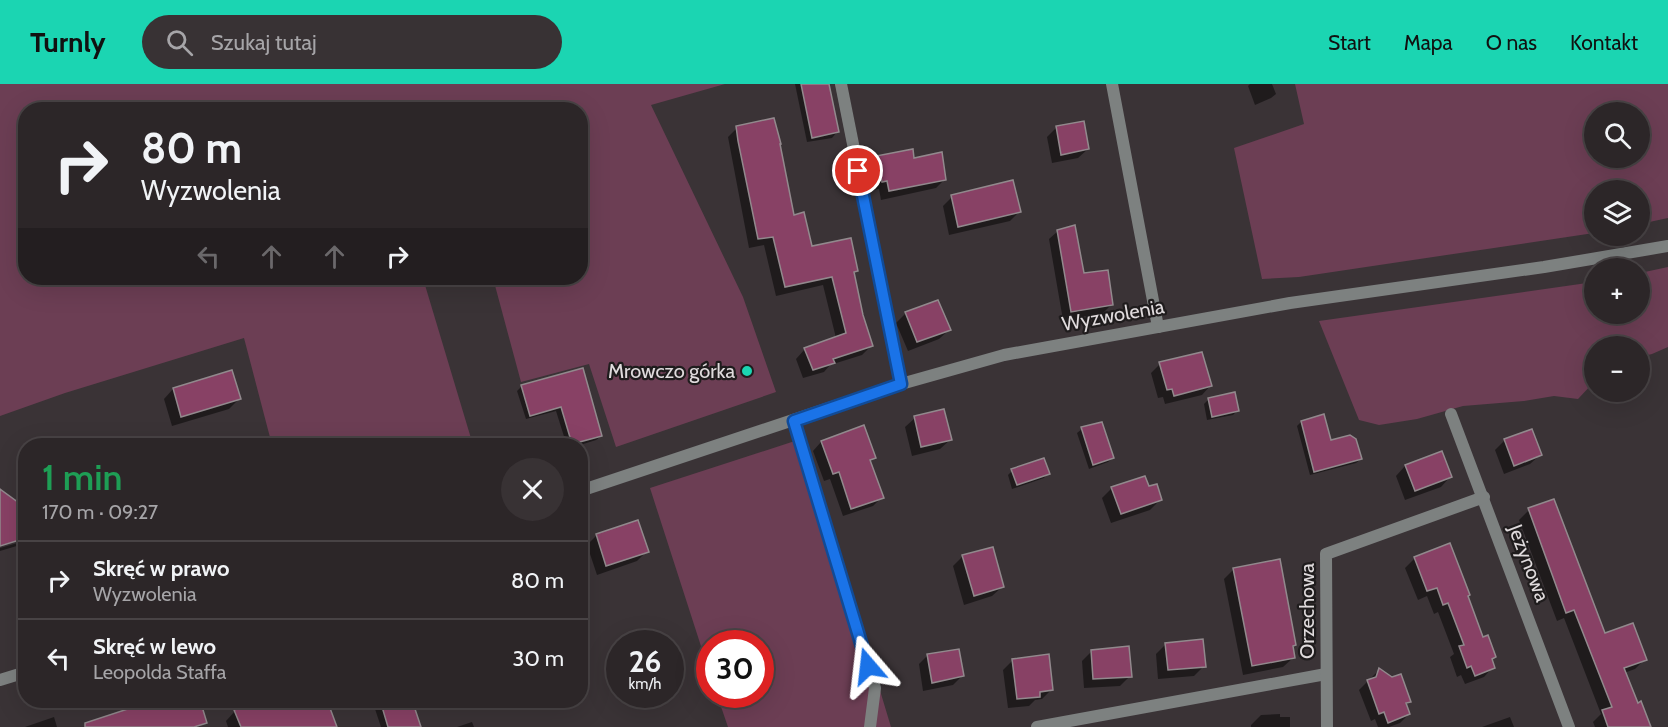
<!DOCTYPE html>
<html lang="pl">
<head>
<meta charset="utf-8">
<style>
	:root { --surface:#2c2628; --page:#383234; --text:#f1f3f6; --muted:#a6a5a8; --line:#484345; --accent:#1bd5b2 }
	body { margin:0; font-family:Cabin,sans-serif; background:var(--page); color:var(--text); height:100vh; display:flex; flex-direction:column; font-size:22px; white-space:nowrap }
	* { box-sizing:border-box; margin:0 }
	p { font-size:20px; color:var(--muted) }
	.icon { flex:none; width:33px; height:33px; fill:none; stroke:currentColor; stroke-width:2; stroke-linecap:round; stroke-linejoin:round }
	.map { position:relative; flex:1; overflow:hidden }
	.drawer { position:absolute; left:18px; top:354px; width:570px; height:270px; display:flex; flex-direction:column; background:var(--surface); border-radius:24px; box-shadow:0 6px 24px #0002,0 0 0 2px var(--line) }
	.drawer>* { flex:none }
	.guide { position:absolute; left:18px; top:18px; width:570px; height:183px; border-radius:24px; box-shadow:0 6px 24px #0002,0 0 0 2px var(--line); background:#2c2628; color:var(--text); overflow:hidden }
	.buttons { position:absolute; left:1584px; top:18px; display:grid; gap:12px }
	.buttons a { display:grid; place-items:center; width:66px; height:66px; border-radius:50%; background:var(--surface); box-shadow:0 6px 24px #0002,0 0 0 2px var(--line); font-size:30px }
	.speed { position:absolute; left:606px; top:546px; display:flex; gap:12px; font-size:30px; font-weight:700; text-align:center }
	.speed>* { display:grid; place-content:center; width:78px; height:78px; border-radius:50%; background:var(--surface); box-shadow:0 6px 24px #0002,0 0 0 2px var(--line); line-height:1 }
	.speed small { font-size:15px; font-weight:400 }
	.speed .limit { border:9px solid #d22; background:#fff; color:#111 }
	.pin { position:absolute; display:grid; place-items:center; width:51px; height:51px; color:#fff; margin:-26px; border:3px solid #fff; border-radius:50%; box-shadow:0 2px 6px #0007 }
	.me { position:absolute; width:66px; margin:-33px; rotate:343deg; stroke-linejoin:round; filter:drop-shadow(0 0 4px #0008) }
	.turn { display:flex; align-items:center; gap:21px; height:126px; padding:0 24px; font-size:27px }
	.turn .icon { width:78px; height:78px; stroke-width:2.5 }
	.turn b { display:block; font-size:42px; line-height:51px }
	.lanes { display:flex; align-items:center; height:57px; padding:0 24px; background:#0003; justify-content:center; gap:30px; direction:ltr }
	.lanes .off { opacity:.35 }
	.round { display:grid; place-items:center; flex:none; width:63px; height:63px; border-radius:32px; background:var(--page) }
	.headline { display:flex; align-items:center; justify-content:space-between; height:102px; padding:0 24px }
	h1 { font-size:36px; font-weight:600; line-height:45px; color:#1e9e55 }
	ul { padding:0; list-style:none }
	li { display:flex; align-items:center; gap:18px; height:78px; padding:0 24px; border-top:2px solid var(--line) }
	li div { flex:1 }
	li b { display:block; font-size:22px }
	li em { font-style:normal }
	header { display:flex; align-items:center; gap:36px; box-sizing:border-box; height:84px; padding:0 30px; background:var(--accent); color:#111 }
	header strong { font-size:28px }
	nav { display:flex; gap:33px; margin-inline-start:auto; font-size:21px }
	.search { width:420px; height:54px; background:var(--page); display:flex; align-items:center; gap:15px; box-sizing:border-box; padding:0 21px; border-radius:33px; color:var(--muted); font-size:22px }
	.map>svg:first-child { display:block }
	.green { fill:#6c3e54; fill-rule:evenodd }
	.shadow { fill:#0007 }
	.building { fill:#884165; stroke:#92898d; stroke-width:1.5 }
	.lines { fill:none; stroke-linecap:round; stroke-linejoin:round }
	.minor { stroke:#7d8180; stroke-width:12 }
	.tertiary { stroke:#7d8180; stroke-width:12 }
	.route-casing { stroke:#114b97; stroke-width:15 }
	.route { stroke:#1a73e8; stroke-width:10 }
	.poi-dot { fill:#1bd5b2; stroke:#1f1c1d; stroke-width:2 }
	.labels { text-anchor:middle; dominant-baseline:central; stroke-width:4.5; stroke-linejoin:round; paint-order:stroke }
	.street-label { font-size:20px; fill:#e0dbdd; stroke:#1f1c1d }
	.poi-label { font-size:20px; fill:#e0dbdd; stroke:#1f1c1d; text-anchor:end }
</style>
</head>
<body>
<header>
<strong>Turnly</strong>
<div class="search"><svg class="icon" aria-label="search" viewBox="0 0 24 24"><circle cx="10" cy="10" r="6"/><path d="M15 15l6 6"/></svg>Szukaj tutaj</div>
<nav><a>Start</a><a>Mapa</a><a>O nas</a><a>Kontakt</a></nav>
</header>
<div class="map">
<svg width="1668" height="643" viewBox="0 0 1668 643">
	<rect width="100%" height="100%" fill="#3a3336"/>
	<g class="green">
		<polygon points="0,0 725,0 651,21 743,213 776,308 616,363 589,280 521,298 493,194 580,194 580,26 26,26 26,194 447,194 425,201 473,361 272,361 244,254 65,309 0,332"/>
		<path d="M1295 0H1668V134L1640 140V106H1594V149L1299 193 1262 195 1234 64 1304 40ZM1640 28V74H1594V28Z"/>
		<polygon points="1668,183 1668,263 1652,270 1640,273 1640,262 1594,262 1594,298 1578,315 1554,312 1524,317 1463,322 1417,335 1379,341 1359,336 1319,237 1594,198 1594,230 1640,230 1640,189"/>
		<polygon points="804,354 891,643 728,643 717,611 760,610 760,560 710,560 709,587 650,404"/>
	</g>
	<g class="shadow">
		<polygon points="795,0 828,0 837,48 832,54 807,58"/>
		<polygon points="1250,0 1272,0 1276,10 1271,14 1255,21 1248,2"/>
		<polygon points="1057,43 1088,65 1078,74 1052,79 1047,53"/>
		<polygon points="737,44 811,164 856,186 853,190 862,232 871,262 862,271 830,281 824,288 803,294 796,275 805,265 836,254 823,201 776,212 764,161 749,164 728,53"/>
		<polygon points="877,74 913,75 945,95 936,104 881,116 879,105 873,106 868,83"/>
		<polygon points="952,113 1019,128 1010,137 949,151 943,122"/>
		<polygon points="1058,147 1083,191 1111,221 1103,229 1063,236 1049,155"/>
		<polygon points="906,229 949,246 939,255 908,267 896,239"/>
		<polygon points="1160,280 1210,302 1202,311 1165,320 1163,313 1158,314 1151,289"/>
		<polygon points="582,285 601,352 596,356 577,362 567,362 556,327 526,335 517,307 522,302"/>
		<polygon points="231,288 239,315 229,325 172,342 164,315 173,305"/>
		<polygon points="1208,316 1238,326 1233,331 1207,336 1204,320"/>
		<polygon points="915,334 950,356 940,365 912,372 905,343"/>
		<polygon points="1301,338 1330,358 1361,375 1356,379 1310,391 1297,342"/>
		<polygon points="863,343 874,373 869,378 882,413 873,422 843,432 830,395 824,397 813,367 821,358"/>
		<polygon points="1082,345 1113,374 1108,378 1089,385 1077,349"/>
		<polygon points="1505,356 1540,371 1530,380 1504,390 1495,366"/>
		<polygon points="1405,382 1450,393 1441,403 1405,416 1396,392"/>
		<polygon points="1012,387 1048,389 1044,394 1012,405 1008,391"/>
		<polygon points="1112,404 1148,404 1160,416 1150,426 1111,439 1102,414"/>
		<polygon points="0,413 26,444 26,455 20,461 0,467 0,464 21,458 21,454 0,461"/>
		<polygon points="1529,426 1604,551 1645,575 1635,585 1624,589 1645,643 1595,643 1593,638 1601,630 1564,534 1557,537 1519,436"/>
		<polygon points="597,451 647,467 637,477 597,491 587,461"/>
		<polygon points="963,472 1002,503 992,512 964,521 953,482"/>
		<polygon points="1415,474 1466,513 1493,583 1484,593 1465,600 1461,591 1457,593 1450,573 1454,570 1438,528 1434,530 1427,512 1418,516 1405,484"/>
		<polygon points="1234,485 1291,563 1293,574 1283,583 1243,591 1224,495"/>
		<polygon points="1166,560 1204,582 1194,592 1158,595 1156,570"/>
		<polygon points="1092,567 1130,592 1120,602 1084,604 1082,577"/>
		<polygon points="928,571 962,592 953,601 923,607 919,580"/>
		<polygon points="1013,576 1052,605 1042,615 1035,616 1029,622 1008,624 1003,586"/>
		<polygon points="1379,586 1409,617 1405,621 1409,630 1400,639 1389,643 1378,643 1375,635 1371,637 1359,606"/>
		<polygon points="376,616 411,616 420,643 381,643 373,619"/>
		<polygon points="235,627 324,643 228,643 226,637"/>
		<polygon points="1280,630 1280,633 1290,633 1290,643 1251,643 1251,641 1261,631"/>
		<polygon points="54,633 57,643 25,643"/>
		<polygon points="1510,633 1514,643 1482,643"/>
		<polygon points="472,638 474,643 457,643"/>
	</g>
	<g class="building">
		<polygon points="801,0 829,0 839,48 812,54"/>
		<polygon points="774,34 781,60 780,60 794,131 804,128 812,162 851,154 858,187 854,188 863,231 873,262 833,275 835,279 813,286 804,264 846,249 832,193 785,203 773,153 758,155 738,57 736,42"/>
		<polygon points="1084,37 1089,65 1061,71 1056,42"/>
		<polygon points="913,65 914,74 942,68 946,96 889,107 887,97 882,98 880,89 879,89 876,72"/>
		<polygon points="1013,96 1021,128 958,143 951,111"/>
		<polygon points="1075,141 1084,189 1108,186 1113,221 1071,228 1057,146"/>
		<polygon points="938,216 951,246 917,258 905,228"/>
		<polygon points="1202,268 1212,302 1174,312 1172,305 1167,306 1159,278"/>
		<polygon points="583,284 602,352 572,360 561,323 530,332 521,301"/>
		<polygon points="232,286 241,315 181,333 173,304"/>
		<polygon points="1235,308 1239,327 1212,333 1208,314"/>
		<polygon points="944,325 952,356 921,363 914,332"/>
		<polygon points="1324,330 1331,356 1350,351 1356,355 1362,375 1314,388 1301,337"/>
		<polygon points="1102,338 1114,374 1093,381 1081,343"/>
		<polygon points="864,341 876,374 870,376 884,414 851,425 839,388 833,390 821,357"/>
		<polygon points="1532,345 1542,371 1514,382 1504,355"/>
		<polygon points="1442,367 1452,393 1415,407 1405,381"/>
		<polygon points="1044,374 1050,390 1017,401 1011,385"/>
		<polygon points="1145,392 1149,402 1157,400 1162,416 1121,430 1111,403"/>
		<polygon points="0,405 19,419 26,440 26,454 0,462"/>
		<polygon points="1554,415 1605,549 1633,539 1647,576 1624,584 1638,619 1641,617 1651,643 1608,643 1602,626 1612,623 1574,526 1566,529 1528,424"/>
		<polygon points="638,436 649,468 606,482 596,450"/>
		<polygon points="1450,459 1470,511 1468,512 1483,553 1488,551 1496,573 1492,575 1495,584 1475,592 1471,582 1467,584 1459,562 1464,561 1448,519 1443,521 1437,504 1427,507 1414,473"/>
		<polygon points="993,463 1004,503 974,512 962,471"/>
		<polygon points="1280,475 1296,561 1293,562 1295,574 1252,582 1233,484"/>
		<polygon points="1203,555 1206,583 1168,586 1165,559"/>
		<polygon points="1129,562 1132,593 1093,595 1091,566"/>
		<polygon points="959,565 964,592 932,599 927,570"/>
		<polygon points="1049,570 1053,606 1040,608 1040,613 1017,615 1012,575"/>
		<polygon points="1379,584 1392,593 1401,590 1411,618 1406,619 1410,630 1388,639 1384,628 1379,630 1367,596 1376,593"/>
		<polygon points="155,616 200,616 207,639 194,643 85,643 85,639"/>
		<polygon points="260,616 327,616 337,643 241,643 234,626"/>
		<polygon points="380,616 412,616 421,643 388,643"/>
	</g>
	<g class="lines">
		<g class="minor">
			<polyline points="841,0 901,300"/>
			<polyline points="1112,0 1158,243"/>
			<polyline points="1451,330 1569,643"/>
			<polyline points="794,337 875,604 870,643"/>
			<polyline points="1037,643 1326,590"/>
			<polyline points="1327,643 1326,470 1484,413"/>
		</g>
		<g class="tertiary">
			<polyline points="580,407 901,300 1004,271 1290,219 1544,183 1668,162"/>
			<polyline points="0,596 26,588"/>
		</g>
	</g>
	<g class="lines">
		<defs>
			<polyline id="route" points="858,87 901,300 794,337 868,582"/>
		</defs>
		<use href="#route" class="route-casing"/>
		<use href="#route" class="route"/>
	</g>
	<circle class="poi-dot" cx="747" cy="287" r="6"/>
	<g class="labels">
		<g class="street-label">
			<text transform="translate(1113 231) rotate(-10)">Wyzwolenia</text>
			<text transform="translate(1529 479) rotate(69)">Jeżynowa</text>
			<text transform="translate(1307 527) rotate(-90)">Orzechowa</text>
		</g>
		<g class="poi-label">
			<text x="735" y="287">Mrowczo górka</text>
		</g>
	</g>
</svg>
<div class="buttons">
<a><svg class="icon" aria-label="search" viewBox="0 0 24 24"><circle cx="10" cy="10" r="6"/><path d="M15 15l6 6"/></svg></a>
<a><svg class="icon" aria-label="layers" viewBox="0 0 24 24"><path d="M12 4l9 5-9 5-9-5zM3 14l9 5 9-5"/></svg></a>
<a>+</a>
<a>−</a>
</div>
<div class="speed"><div>26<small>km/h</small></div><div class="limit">30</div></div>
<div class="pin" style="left:858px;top:87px;background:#d93025"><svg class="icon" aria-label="arrive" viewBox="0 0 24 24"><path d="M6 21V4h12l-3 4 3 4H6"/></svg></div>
<svg class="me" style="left:868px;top:582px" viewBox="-20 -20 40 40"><path d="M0-17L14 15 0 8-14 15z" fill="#1a73e8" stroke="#fff" stroke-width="4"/></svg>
<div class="guide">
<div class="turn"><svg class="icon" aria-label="right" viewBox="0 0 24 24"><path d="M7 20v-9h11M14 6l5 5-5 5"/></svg><div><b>80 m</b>Wyzwolenia</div></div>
<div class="lanes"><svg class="icon off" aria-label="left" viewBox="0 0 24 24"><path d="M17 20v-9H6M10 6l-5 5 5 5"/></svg><svg class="icon off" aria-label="ahead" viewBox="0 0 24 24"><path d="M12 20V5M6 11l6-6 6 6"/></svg><svg class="icon off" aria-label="ahead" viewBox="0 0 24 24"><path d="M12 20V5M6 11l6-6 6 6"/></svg><svg class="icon" aria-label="right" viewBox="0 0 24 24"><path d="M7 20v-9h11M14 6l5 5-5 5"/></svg></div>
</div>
<section class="drawer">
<div class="headline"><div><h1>1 min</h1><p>170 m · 09:27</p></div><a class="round"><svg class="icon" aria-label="close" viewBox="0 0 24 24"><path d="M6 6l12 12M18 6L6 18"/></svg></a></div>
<ul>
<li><svg class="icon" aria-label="right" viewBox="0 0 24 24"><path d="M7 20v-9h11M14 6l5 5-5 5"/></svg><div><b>Skręć w prawo</b><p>Wyzwolenia</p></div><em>80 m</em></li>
<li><svg class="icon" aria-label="left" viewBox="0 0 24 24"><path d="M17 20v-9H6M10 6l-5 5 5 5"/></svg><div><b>Skręć w lewo</b><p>Leopolda Staffa</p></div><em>30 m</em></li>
</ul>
</section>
</div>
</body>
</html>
